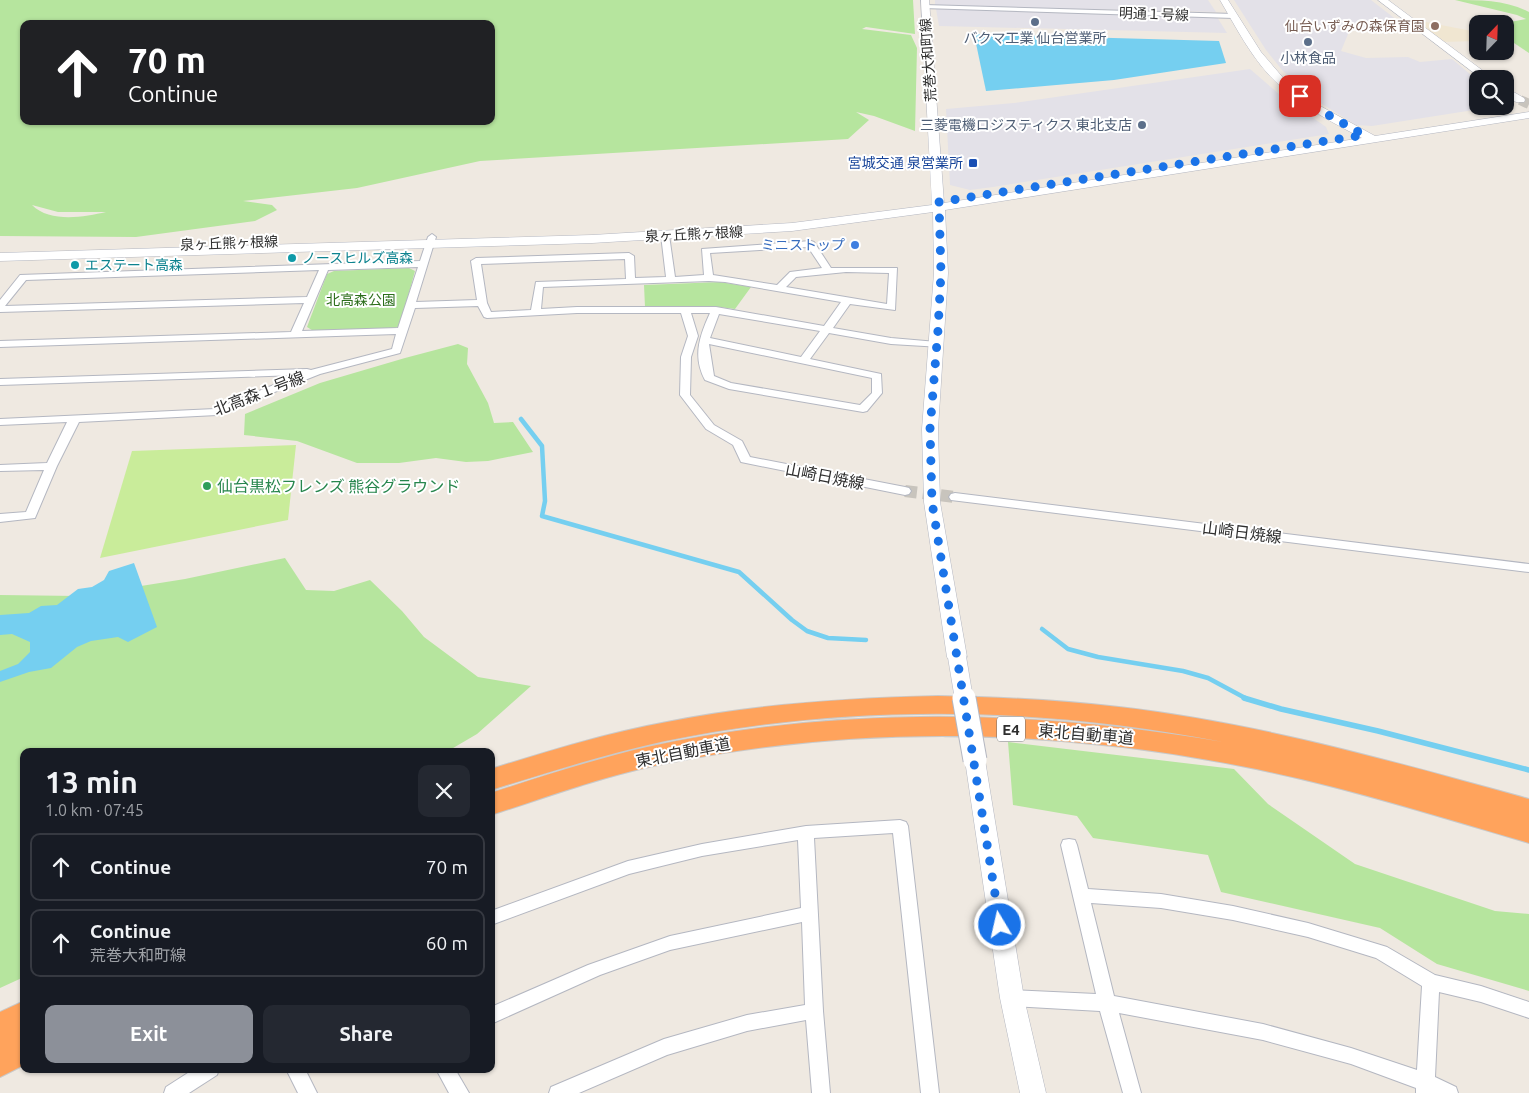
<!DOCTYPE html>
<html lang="en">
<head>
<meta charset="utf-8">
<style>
	:root { --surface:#171b24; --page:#242831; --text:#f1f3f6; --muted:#9ea1a6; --line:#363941; --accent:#8c9099 }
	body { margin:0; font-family:Ubuntu,"Noto Sans JP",sans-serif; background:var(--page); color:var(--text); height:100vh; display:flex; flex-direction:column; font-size:19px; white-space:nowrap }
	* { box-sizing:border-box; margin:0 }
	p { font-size:16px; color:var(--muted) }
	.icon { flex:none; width:28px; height:28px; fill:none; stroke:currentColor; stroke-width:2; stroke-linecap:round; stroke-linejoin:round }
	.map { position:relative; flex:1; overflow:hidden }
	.sheet { position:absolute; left:20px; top:748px; width:475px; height:325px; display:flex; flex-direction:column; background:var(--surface); border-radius:10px; box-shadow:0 1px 4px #0004 }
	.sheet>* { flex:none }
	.hud { position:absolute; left:20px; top:20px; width:475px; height:105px; border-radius:10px; box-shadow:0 1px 4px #0004; background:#202124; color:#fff; overflow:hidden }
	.needle { width:32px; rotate:23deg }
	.buttons { position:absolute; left:1469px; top:15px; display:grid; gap:10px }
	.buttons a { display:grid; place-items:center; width:45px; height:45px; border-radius:10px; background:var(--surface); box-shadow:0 1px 4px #0004; font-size:25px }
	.pin { position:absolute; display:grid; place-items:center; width:42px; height:42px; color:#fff; margin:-21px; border-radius:10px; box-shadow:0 2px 8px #0006 }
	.me { position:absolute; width:55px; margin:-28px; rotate:351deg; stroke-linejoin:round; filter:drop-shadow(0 0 4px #0008) }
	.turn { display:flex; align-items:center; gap:18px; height:105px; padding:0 25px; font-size:22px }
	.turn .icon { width:65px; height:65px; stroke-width:2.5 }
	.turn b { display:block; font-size:35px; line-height:42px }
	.round { display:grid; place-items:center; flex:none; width:52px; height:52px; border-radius:10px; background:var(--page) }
	.headline { display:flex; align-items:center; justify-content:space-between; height:85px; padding:0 25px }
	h1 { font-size:30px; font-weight:700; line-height:38px }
	.button { display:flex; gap:10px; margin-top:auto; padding:10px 25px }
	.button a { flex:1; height:58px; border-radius:10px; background:var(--accent); color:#fff; font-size:20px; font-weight:700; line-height:58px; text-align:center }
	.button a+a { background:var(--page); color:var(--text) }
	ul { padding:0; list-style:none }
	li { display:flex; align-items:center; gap:15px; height:68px; margin:0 10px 8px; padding:0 15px; border:2px solid var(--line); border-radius:10px }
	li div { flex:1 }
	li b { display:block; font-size:19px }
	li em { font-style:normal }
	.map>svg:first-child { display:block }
	.industrial { fill:#e3e1e8 }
	.education { fill:#f0e6d1 }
	.green { fill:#b6e59e; fill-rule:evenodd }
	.pitch { fill:#c9ec9a }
	.water { fill:#75cff0 }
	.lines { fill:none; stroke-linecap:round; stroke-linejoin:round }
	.stream-far1 { stroke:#75cff0; stroke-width:4.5 }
	.stream { stroke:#75cff0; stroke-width:5.5 }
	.street-tunnel { stroke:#c8c4bd; stroke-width:12; stroke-dasharray:12 6; stroke-linecap:butt }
	.secondary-tunnel { stroke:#c8c4bd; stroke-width:10; stroke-dasharray:10 5; stroke-linecap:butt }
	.street-casing { stroke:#b4b7c1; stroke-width:2 }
	.secondary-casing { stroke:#b4b7c1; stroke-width:1 }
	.highway-casing { stroke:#c9c9c9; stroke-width:2 }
	.street { fill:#fff; fill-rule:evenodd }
	.secondary { fill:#fff; fill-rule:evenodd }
	.highway { fill:#ffa35c; fill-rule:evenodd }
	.secondary-bridge-far1-casing { stroke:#b4b7c1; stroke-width:19; stroke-linecap:butt }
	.secondary-bridge-casing { stroke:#b4b7c1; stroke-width:25; stroke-linecap:butt }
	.secondary-bridge-far1 { stroke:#fff; stroke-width:18 }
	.secondary-bridge { stroke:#fff; stroke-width:23 }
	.route { stroke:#1a73e8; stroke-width:9; stroke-dasharray:0 16.2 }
	.service-dot { fill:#5c6f8a; stroke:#fff; stroke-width:2 }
	.education-dot { fill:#8d6e63; stroke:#fff; stroke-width:2 }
	.transit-dot { fill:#1a4fb4; stroke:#fff; stroke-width:2 }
	.shop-dot { fill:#3f7fe0; stroke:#fff; stroke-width:2 }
	.culture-dot { fill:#0f9aa8; stroke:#fff; stroke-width:2 }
	.leisure-dot { fill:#2e9e5b; stroke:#fff; stroke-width:2 }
	.labels { text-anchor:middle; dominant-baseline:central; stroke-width:4; stroke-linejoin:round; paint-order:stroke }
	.far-street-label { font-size:14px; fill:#2e2e2e; stroke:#fff }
	.far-education-label { font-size:14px; fill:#785e54; stroke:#fff; text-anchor:end }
	.far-service-label { font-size:14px; fill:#4e5e75; stroke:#fff }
	.far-transit-label { font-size:14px; fill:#164399; stroke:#fff; text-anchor:end }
	.far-shop-label { font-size:14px; fill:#366cbe; stroke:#fff; text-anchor:end }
	.far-culture-label { font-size:14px; fill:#0d838f; stroke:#fff; text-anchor:start }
	.far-park-label { font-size:14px; fill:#2c6e1b; stroke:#fff }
	.shield { fill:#fff; stroke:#6d6d6d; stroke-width:1 }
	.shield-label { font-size:15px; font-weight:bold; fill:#2e2e2e }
	.street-label { font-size:16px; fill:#2e2e2e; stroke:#fff }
	.leisure-label { font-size:16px; fill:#27864d; stroke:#fff; text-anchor:start }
</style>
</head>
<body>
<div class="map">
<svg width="1529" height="1093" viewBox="0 0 1529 1093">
	<rect width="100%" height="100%" fill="#efe9e1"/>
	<g class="industrial">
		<polygon points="935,0 1208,0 1216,12 935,6"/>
		<polygon points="1234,0 1371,0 1411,31 1351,27 1341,51 1366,58 1408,57 1420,62 1452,59 1477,80 1478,106 1499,106 1372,126 1356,125 1314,99 1282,70 1266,50"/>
		<polygon points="936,9 1217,17 1227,33 939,26"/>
		<polygon points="1250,69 1280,95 1326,127 1329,134 993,187 970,190 950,185 946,109 1014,103"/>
	</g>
	<polygon class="education" points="1415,20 1477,32 1477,41 1442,42"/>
	<g class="green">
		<path d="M0 0H913L915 34 866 27 862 29 911 35 917 48 915 131 874 116 856 112 869 120 848 139 480 161 357 188 243 201 272 205 277 210 255 221 136 237 0 236ZM24 24H491V121H24ZM32 205 58 212H106C84 217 50 223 32 205Z"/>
		<path d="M1455 0C1480 0 1506 0 1529 12V53L1505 37V23L1526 19 1517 15Z"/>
		<polygon points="409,268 415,271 400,326 393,329 315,332 307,327 327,274 334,271"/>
		<polygon points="720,282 751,287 735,309 719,307 645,307 644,285"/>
		<polygon points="458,344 468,348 467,364 488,403 494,423 513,422 533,452 488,461 466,462 436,458 399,463 357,463 297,441 244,435 245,414 320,383 405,358"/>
		<polygon points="285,558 306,590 334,591 370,580 402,611 424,637 478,677 531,686 477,734 448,751 24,751 24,977 0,988 0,595 78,596 185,579"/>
		<polygon points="1008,742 1234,769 1268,804 1355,864 1495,911 1529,914 1529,991 1437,964 1380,928 1221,892 1208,855 1093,838 1077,816 1013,805"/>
	</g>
	<polygon class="pitch" points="296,445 288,520 100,558 132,451"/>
	<g class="water">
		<polygon points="974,34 1219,41 1226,63 1114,80 986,91"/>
		<polygon points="134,563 157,627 128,642 118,637 91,641 77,647 51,668 29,672 0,682 0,671 18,664 30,652 30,642 12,634 0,635 0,615 29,613 41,606 57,605 78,589 92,587 104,580 109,571"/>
	</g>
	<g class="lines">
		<g class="stream-far1">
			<polyline points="521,419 542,446 545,501 542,516 739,572 792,620 807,631 828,638 866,640"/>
			<polyline points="1042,629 1068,649 1098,657 1183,671 1208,678 1247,699"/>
		</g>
		<polyline class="stream" points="1244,698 1281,709 1378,731 1529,770"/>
		<polyline class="street-tunnel" points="905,491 955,497"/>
		<polyline class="secondary-tunnel" points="1520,100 1529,104"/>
		<defs>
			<g id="street">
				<polygon points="925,5 1234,14 1237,16 1234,18 923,8 923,6"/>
				<path d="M665 232 669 235 675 277 704 275 702 249 811 241 814 242 831 268H897L895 310 850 304 833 328 891 338 937 342 942 345 941 347 891 344 829 333 810 359 881 374 882 393 867 411 863 412 729 389 705 380C692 356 700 335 710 313H691L698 336 691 357 690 395 714 425 742 441 750 457 905 487 909 488 911 491 909 494 905 495 741 462 733 445 706 429 680 395 681 357 688 336 681 313H577L487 318 484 317 478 306 415 308 400 353 320 374 217 415 79 422 57 466 35 518 0 522V514L26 512 44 470 0 471V465L47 463 67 422 0 425V419L215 409 298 375 0 385V379L307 369 311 370 392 349 396 334 0 347V341L291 332 304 303 0 312V300L20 275 420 261 428 237 432 234 436 237 416 302 477 300 471 261 476 258 629 253 634 256 635 278 666 277 661 235ZM808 247 822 268 790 272 777 285 713 275 710 253ZM625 259 626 279 536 282 531 310 491 312 487 303 481 264ZM418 267 398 328 302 331 328 270ZM319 270 307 297 5 306 26 280ZM846 272 889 273 887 304 786 287 796 277ZM709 281 725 282 841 302 824 326 716 307H577L541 309 543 287ZM719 314 820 331 801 357 710 338ZM709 344 872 378V393L860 405 731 383 714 376Z"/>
				<polygon points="955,493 1529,564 1529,572 951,500 949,497 951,494"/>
				<polygon points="900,820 906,822 908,826 939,1093 921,1093 893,833 814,838 823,1011 830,1093 812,1093 806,1020 747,1031 667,1055 579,1093 549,1093 551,1087 664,1039 747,1015 805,1005 802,922 670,950 600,975 491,1024 491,1007 588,965 670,936 801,908 798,840 702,856 629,874 491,925 491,911 628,861 702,844 806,826"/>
				<path d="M1069 839 1075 840 1077 845 1088 889 1161 894 1233 906 1308 923 1387 947 1435 975 1481 986 1529 1002V1018L1481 1002 1439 992 1435 1077 1456 1087 1458 1093H1416V1088L1351 1064 1263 1040 1119 1013 1141 1093H1123L1100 1011 1012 1006 1006 1004 1003 998 1006 992 1012 990 1096 994 1061 845 1063 840ZM1091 903 1161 908 1233 920 1308 937 1376 958 1422 986 1417 1070 1351 1048 1263 1024 1114 996Z"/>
				<polygon points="194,1069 219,1069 217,1075 189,1093 164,1093 166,1087"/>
				<polygon points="286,1069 305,1069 317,1093 298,1093"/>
				<polygon points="436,1069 455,1069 469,1093 449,1093"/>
			</g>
			<g id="secondary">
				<path d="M921 0H929L944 203 1362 138C1333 123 1303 107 1278 84 1253 61 1237 29 1220 0H1228L1261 52 1285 80 1322 107 1375 136 1529 112V118L945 210 948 273 938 429 940 502 967 657 964 662 957 664 950 662 947 657 924 502 922 429 934 273 933 212 792 231 592 243 0 261V253L592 235 792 223 932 205Z"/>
				<polygon points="1378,0 1388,0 1494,79 1482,79"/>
				<polygon points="1505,87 1524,98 1525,100 1524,102 1516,102 1505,95"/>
				<polygon points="975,752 982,754 985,760 1024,998 1046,1093 1020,1093 1000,998 965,760 968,754"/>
			</g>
			<g id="highway">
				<path d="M938 696C999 697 1059 700 1119 707 1259 723 1394 762 1529 799V843C1434 815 1339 785 1241 766 1047 727 843 725 649 767 595 779 544 798 491 815V793C543 776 595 759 647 747 836 706 1034 709 1223 742 1042 706 847 703 665 741 606 754 549 772 491 790V769C549 751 607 733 667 722 757 704 847 698 938 696Z"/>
				<polygon points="24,1001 24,1065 0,1077 0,1012"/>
			</g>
		</defs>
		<use href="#street" class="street-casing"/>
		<use href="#secondary" class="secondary-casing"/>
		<use href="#highway" class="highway-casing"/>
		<use href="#street" class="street"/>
		<use href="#secondary" class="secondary"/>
		<use href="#highway" class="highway"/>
		<defs>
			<polyline id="secondary-bridge-far1" points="957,657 964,699"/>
			<polyline id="secondary-bridge" points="964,698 975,760"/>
		</defs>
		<use href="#secondary-bridge-far1" class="secondary-bridge-far1-casing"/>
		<use href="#secondary-bridge" class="secondary-bridge-casing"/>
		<use href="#secondary-bridge-far1" class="secondary-bridge-far1"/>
		<use href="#secondary-bridge" class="secondary-bridge"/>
	</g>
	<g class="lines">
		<polyline class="route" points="1000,925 932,502 930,429 938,330 941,273 939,202 1364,135 1323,112 1300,96"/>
	</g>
	<g class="service-dot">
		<circle cx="1035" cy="22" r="5"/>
		<circle cx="1308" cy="42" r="5"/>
		<circle cx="1142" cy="125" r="5"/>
	</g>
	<circle class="education-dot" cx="1435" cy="26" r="5"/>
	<rect class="transit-dot" x="968" y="158" width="10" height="10" rx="2.5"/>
	<circle class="shop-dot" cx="855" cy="245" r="5"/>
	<g class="culture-dot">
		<circle cx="292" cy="258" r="5"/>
		<circle cx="75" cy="265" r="5"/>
	</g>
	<circle class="leisure-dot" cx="207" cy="486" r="5"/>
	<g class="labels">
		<g class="far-street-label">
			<text transform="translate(1154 14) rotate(2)">明通１号線</text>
			<text transform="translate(928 60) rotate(-94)">荒巻大和町線</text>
			<text transform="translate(694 234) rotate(-3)">泉ヶ丘熊ヶ根線</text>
			<text transform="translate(229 243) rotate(-2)">泉ヶ丘熊ヶ根線</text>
		</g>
		<g class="far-education-label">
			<text x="1425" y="26">仙台いずみの森保育園</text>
		</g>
		<g class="far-service-label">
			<text x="1035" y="38">バクマ工業 仙台営業所</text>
			<text x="1308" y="58">小林食品</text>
			<text x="1132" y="125" text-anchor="end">三菱電機ロジスティクス 東北支店</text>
		</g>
		<g class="far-transit-label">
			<text x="963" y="163">宮城交通 泉営業所</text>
		</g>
		<g class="far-shop-label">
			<text x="845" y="245">ミニストップ</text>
		</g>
		<g class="far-culture-label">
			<text x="302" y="258">ノースヒルズ高森</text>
			<text x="85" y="265">エステート高森</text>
		</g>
		<g class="far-park-label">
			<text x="361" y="300">北高森公園</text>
		</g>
		<rect class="shield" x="997" y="716.5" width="28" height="25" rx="4"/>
		<g class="shield-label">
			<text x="1011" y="729">E4</text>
		</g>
		<g class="street-label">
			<text transform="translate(259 393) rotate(-21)">北高森１号線</text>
			<text transform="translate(825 476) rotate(11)">山崎日焼線</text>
			<text transform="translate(1242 532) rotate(7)">山崎日焼線</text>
			<text transform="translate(1086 734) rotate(5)">東北自動車道</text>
			<text transform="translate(683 752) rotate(-11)">東北自動車道</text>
		</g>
		<g class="leisure-label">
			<text x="217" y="486">仙台黒松フレンズ 熊谷グラウンド</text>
		</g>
	</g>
</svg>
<div class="buttons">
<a><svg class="needle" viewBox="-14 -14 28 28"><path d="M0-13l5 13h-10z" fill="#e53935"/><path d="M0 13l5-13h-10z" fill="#9ea1a6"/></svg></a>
<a><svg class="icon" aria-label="search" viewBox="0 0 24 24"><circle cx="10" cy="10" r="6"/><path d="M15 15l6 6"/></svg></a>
</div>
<div class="pin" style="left:1300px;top:96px;background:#d93025"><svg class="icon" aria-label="arrive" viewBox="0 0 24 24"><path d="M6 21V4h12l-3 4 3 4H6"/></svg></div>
<svg class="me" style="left:1000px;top:925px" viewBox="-20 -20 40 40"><circle r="17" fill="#1a73e8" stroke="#fff" stroke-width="3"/><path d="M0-11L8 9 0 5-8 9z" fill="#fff"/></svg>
<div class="hud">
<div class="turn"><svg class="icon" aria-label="ahead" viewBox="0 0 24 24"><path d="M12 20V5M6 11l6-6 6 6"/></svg><div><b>70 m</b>Continue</div></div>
</div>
<section class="sheet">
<div class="headline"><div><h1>13 min</h1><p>1.0 km · 07:45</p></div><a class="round"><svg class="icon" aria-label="close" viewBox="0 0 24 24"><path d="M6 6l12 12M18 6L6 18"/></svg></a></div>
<ul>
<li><svg class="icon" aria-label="ahead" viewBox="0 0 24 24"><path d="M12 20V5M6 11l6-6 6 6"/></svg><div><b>Continue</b></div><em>70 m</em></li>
<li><svg class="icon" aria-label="ahead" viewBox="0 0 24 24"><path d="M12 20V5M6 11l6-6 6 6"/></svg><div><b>Continue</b><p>荒巻大和町線</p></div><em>60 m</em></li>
</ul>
<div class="button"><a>Exit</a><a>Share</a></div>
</section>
</div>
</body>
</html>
